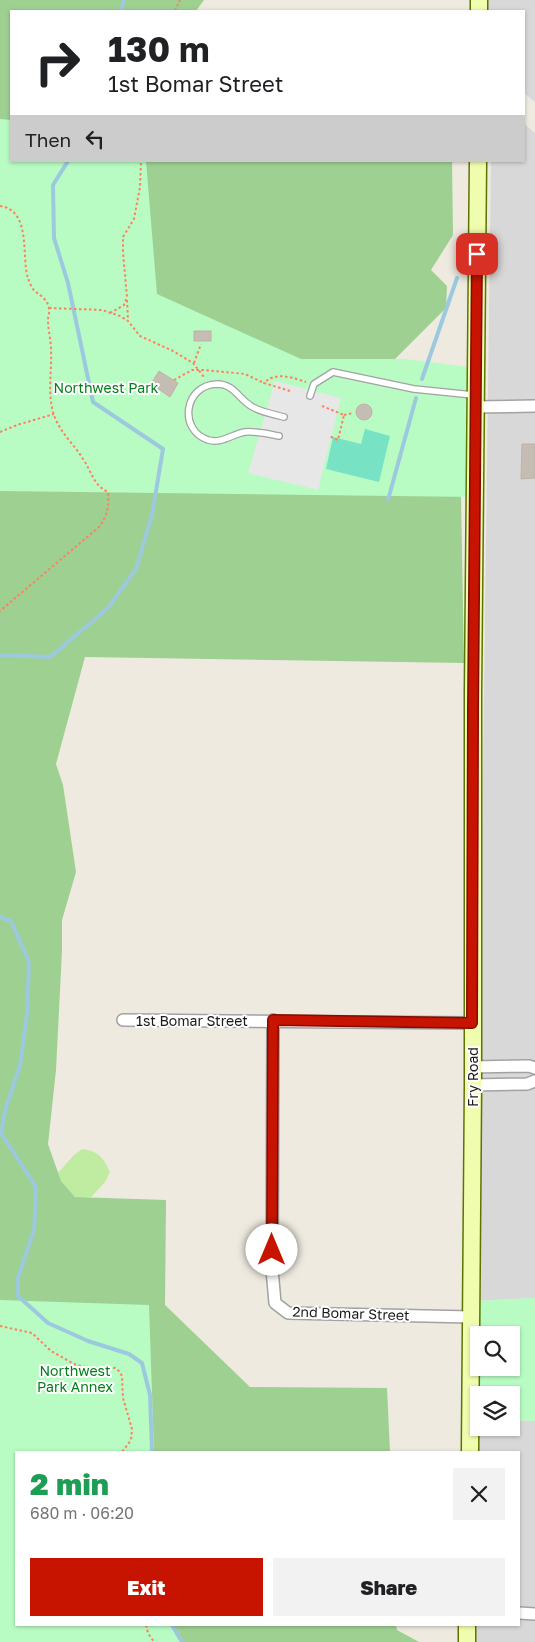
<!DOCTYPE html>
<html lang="en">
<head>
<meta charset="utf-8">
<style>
	:root { --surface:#fff; --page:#f2f2f2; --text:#202124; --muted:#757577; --accent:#c61400 }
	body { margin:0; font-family:"Golos Text",sans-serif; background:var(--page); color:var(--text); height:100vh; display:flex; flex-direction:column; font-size:19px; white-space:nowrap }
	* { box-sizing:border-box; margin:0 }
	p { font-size:16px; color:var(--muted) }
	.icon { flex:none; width:28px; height:28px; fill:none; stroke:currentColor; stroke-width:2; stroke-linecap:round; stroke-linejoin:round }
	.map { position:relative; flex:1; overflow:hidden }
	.details { position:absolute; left:15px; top:1451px; width:505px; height:175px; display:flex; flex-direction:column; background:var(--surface); border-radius:0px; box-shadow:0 1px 4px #0004 }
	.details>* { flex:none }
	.hud { position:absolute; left:10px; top:10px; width:515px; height:152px; border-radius:0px; box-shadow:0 1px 4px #0004; background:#fff; color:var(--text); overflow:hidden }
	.buttons { position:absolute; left:470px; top:1326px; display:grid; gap:10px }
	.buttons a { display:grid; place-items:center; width:50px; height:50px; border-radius:0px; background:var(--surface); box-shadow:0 1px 4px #0004; font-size:25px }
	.pin { position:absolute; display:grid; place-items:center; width:42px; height:42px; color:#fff; margin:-21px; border-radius:10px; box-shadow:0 2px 8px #0006 }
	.me { position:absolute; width:55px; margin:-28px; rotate:0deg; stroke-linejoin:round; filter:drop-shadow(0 0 4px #0008) }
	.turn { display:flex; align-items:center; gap:18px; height:105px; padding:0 15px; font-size:22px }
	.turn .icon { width:65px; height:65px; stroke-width:2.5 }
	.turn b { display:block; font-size:35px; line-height:42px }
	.then { display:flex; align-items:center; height:48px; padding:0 15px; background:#0003; gap:10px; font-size:19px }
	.round { display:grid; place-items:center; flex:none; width:52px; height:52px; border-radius:0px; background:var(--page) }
	.overview { display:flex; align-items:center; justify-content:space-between; height:85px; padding:0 15px }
	h1 { font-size:30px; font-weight:800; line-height:38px; color:#1e9e55 }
	.button { display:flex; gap:10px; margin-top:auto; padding:10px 15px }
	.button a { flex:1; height:58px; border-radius:0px; background:var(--accent); color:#fff; font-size:20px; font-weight:800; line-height:58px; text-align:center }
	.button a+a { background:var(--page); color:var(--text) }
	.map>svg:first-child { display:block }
	.residential { fill:#d9d8d8 }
	.grass { fill:#bfeca1 }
	.forest { fill:#9ed092 }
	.park { fill:#b8fcc4; fill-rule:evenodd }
	.pitch { fill:#78e2c4 }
	.parking { fill:#e7e7e7 }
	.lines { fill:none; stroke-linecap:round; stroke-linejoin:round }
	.stream { stroke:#9dc9df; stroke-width:4 }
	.building { fill:#c5bdb3; stroke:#c0b2a1 }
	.lane-casing { stroke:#a2a2a2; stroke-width:8 }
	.street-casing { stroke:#a2a2a2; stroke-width:14 }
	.secondary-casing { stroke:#5c7400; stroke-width:19 }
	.path { stroke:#ff805f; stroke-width:2; stroke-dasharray:2.5 2.5; stroke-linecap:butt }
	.lane { stroke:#fff; stroke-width:5.5 }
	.street { stroke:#fff; stroke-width:11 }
	.secondary { stroke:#f1fdae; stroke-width:16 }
	.route-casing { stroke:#810d00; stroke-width:12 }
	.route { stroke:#c61400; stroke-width:9 }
	.labels { text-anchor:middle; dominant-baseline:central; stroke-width:4; stroke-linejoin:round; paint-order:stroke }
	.park-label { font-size:14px; fill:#057d1b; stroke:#fff }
	.street-label { font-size:14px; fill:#1b1b1b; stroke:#fff }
</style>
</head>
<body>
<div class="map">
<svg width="535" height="1642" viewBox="0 0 535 1642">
	<rect width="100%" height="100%" fill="#eeeae0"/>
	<g class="residential">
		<polygon points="484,0 535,0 535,102 524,93 524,11 485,11"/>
		<polygon points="524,124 535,133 535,1298 476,1301 491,161 524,161"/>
		<polygon points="475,1420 479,1420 479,1428 511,1428 511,1420 535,1421 535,1642 475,1642 475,1625 519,1625 519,1452 475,1452"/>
	</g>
	<path class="grass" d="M82 1149C99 1151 103 1158 110 1172L105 1182 91 1197H75L61 1181 58 1173 74 1155Z"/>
	<polygon class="forest" points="0,0 204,0 196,11 11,11 11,161 452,161 453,235 431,270 447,286 446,308 378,376 443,479 461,496 464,663 85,657 56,764 63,785 76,872 62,920 62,951 56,1070 48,1144 61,1181 75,1197 166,1200 165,1305 250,1387 387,1388 390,1452 16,1452 16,1625 396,1625 397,1630 419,1642 0,1642"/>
	<g class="park">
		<polygon points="0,119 11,120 11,161 146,161 157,294 301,359 406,359 476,368 475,497 0,491"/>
		<path d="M535 1298V1421L511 1420V1395H479V1420H475L476 1301ZM479 1335H511V1368H479Z"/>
		<polygon points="0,1300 149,1305 154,1452 16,1452 16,1625 172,1625 182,1642 0,1642"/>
	</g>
	<polygon class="pitch" points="365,429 390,436 379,482 326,469 333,437 361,444"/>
	<polygon class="parking" points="275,381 341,398 318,490 248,473"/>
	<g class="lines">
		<g class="stream">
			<polyline points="121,11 124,0"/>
			<polyline points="422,379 457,278"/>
			<polyline points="388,500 416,398"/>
			<polyline points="0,655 50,657 108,608 136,569 152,515 163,449 93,402 68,283 54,238 53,185 68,161"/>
			<polyline points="0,917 11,921 29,962 27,1014 20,1066 6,1107 1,1133 36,1187 34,1230 18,1278 18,1296 48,1323 88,1341 129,1354 142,1363 150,1395 152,1452"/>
			<polyline points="172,1625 182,1642"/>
		</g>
	</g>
	<g class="building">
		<rect x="194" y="331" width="17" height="10"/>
		<polygon points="159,371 178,383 170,397 151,384"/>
		<circle cx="364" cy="412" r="8"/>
		<polygon points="522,444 535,444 535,478 521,479"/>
	</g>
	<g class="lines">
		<defs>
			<g id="lane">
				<polyline points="310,396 314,384 333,372 414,389 473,395"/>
				<path d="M279 436C268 434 256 431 245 432 232 434 222 444 208 440 178 430 184 385 217 384 234 384 239 399 251 406 260 412 273 414 284 417"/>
			</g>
			<g id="street">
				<polyline points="475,407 535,406"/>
				<polyline points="123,1020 472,1023"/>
				<polyline points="273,1020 272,1269 275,1303 288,1313 471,1317"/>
				<polyline points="472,1067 529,1066 535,1068"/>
				<polyline points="473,1085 527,1084 535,1081"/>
				<polyline points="519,1613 535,1614"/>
			</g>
			<g id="secondary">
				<polyline points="479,11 479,0"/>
				<polyline points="470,1452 473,1085 473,693 478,161"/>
				<polyline points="467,1642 467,1625"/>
			</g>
		</defs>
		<use href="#lane" class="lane-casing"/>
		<use href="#street" class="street-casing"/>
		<use href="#secondary" class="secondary-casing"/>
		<g class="path">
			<polyline points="175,11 180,0"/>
			<path d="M0 206C32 210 21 258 28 278 29 281 31 286 33 289 38 295 48 298 49 309 50 312 48 316 48 320 48 330 51 340 51 350 52 372 47 394 54 415 60 433 74 444 83 459 92 472 93 485 108 492 109 506 108 515 99 527L0 611"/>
			<polyline points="127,300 128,320"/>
			<polyline points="49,308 102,310 120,316 128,321 140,336 173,351 193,363 204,377"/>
			<polyline points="110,313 124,305 127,297 123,252 123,237 134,219 140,187 141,161"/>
			<polyline points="194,363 201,344"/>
			<polyline points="174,380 192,370 205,370 245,374 264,383"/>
			<path d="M290 391 264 383C276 371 293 378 306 382"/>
			<polyline points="322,406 344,415 338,440 329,436"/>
			<polyline points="344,415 353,413"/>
			<polyline points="0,432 17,425 54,414"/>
			<polyline points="0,1326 32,1333 51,1351 76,1365 91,1368 115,1368 119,1371 122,1376 123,1398 132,1429 131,1440 122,1452"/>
			<polyline points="146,1625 148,1633 154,1642"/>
		</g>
		<use href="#lane" class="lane"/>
		<use href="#street" class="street"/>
		<use href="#secondary" class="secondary"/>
	</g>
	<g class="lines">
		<defs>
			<polyline id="route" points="272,1250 273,1020 472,1023 473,711 477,254"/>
		</defs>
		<use href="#route" class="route-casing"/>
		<use href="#route" class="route"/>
	</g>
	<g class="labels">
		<g class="park-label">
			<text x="106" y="387">Northwest Park</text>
			<text x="75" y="1370">Northwest<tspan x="75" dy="16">Park Annex</tspan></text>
		</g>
		<g class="street-label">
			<text x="192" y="1020">1st Bomar Street</text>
			<text transform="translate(472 1077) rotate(-90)">Fry Road</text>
			<text transform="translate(351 1313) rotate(2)">2nd Bomar Street</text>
		</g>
	</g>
</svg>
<div class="buttons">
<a><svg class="icon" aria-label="search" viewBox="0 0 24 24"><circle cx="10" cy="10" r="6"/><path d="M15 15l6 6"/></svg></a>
<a><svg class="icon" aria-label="layers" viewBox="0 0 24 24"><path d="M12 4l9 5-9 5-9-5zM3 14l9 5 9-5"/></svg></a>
</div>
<div class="pin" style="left:477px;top:254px;background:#d93025"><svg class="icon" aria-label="arrive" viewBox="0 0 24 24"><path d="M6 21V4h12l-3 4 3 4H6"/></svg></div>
<svg class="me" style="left:272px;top:1250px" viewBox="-20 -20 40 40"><circle r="19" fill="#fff"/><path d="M0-13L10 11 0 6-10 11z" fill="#c61400"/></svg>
<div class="hud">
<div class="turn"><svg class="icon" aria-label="right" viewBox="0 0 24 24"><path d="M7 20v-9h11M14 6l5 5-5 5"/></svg><div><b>130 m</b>1st Bomar Street</div></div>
<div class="then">Then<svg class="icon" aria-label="left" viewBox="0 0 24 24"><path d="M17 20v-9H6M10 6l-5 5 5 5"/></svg></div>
</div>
<section class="details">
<div class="overview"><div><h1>2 min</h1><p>680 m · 06:20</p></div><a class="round"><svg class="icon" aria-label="close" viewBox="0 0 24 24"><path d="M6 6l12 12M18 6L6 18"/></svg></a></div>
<div class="button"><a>Exit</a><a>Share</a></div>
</section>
</div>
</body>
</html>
